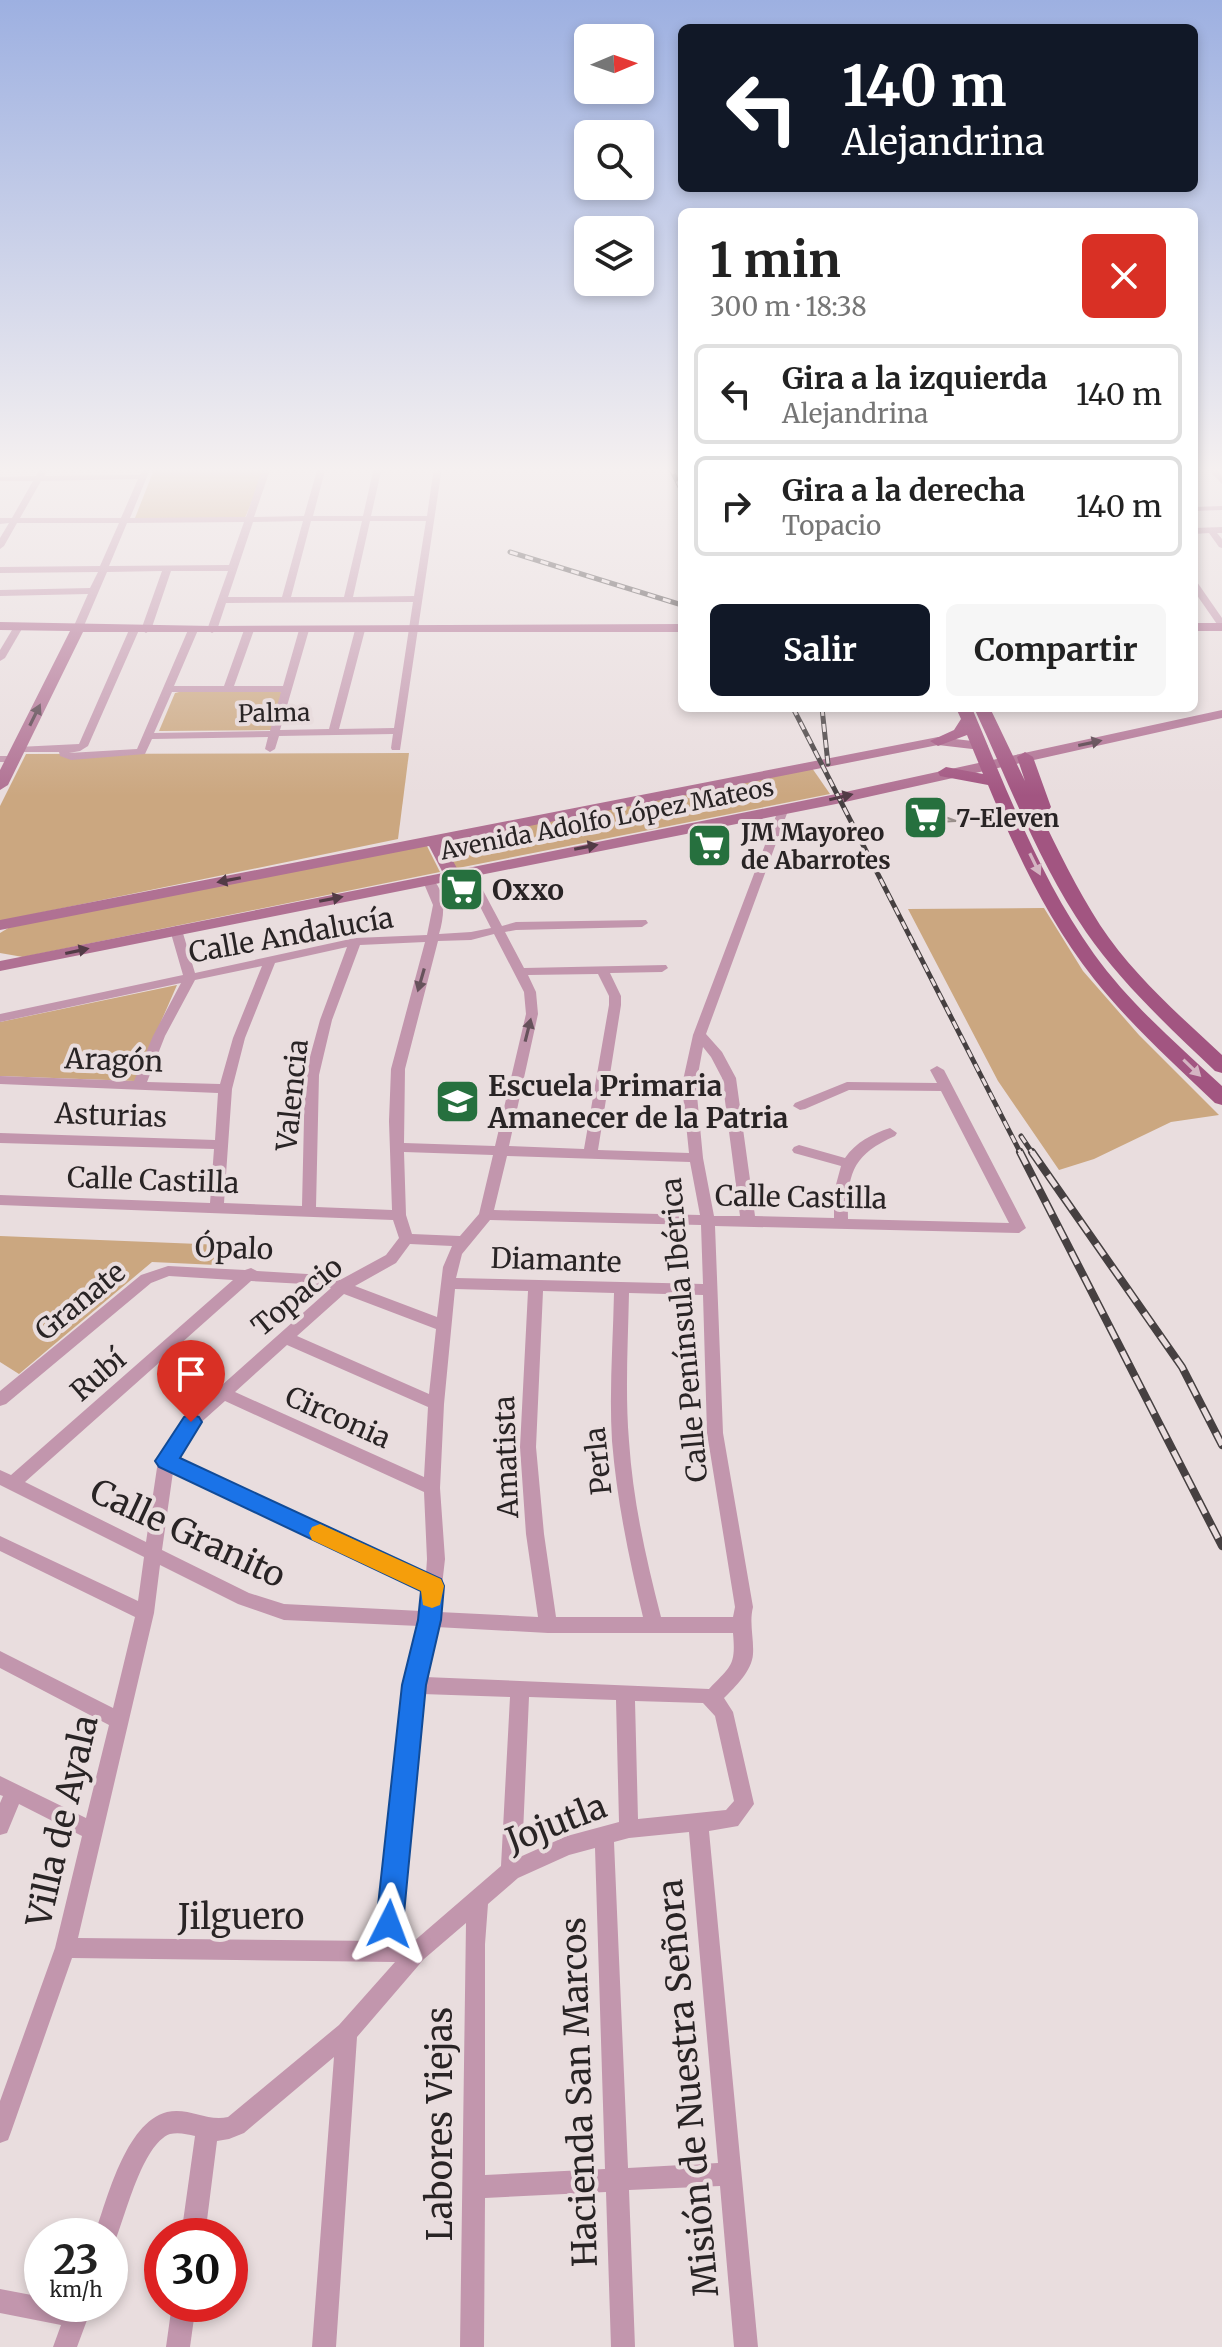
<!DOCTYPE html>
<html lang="es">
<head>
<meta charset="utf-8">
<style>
	:root { --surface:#fff; --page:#f6f6f6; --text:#222; --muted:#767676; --line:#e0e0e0; --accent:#111827 }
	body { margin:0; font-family:Merriweather,serif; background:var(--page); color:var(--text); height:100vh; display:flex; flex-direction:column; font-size:30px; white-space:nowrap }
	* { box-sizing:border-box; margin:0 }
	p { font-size:26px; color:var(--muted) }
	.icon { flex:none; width:44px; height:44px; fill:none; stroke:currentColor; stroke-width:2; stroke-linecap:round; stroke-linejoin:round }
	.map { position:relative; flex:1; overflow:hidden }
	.details { position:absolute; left:678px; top:208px; width:520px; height:504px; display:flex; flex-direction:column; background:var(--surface); border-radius:12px; box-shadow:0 4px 12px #0003 }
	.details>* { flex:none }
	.top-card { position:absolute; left:678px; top:24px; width:520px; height:168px; border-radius:12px; box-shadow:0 4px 12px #0003; background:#111827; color:#fff; overflow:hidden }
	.needle { width:52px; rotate:88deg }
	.tools { position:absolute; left:574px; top:24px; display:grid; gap:16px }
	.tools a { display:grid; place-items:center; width:80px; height:80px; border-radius:12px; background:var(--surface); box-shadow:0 4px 12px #0003; font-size:40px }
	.speed { position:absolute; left:24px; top:2218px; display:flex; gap:16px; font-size:40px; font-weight:700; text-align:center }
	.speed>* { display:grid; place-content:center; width:104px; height:104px; border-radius:50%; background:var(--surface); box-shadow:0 4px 12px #0003; line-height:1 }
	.speed small { font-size:20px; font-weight:400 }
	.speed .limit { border:12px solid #d22; background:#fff; color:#111 }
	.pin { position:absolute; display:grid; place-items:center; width:68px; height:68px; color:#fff; margin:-82px -34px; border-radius:50% 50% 50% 0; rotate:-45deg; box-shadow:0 0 8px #0007 }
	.pin .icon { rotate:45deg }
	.me { position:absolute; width:88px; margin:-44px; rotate:3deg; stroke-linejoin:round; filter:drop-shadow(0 0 6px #0008) }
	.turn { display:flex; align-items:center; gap:28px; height:168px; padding:0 32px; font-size:36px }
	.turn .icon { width:104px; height:104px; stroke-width:2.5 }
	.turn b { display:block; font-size:56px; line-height:68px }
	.round { display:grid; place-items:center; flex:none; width:84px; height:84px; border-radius:12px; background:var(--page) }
	.summary { display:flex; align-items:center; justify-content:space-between; height:136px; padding:0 32px }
	h1 { font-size:48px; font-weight:700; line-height:60px }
	.button { display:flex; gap:16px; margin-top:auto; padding:16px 32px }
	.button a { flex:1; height:92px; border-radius:12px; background:var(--accent); color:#fff; font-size:32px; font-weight:700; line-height:92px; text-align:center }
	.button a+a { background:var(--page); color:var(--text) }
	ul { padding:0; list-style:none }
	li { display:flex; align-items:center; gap:24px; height:100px; margin:0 16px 12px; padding:0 16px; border:4px solid var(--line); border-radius:12px }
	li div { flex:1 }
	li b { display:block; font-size:30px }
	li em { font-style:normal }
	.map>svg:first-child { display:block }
	.green { fill:#cba780 }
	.building { fill:#ccc2be; stroke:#988e8a; stroke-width:2 }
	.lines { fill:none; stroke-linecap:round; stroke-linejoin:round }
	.street { fill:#c296ad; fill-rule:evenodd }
	.secondary { fill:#b07193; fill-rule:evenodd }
	.primary { fill:#a25581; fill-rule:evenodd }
	.rail-far1-casing { stroke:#464041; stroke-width:5 }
	.rail-casing { stroke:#464041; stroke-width:8 }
	.rail-far1 { stroke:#e9ddde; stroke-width:3; stroke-dasharray:8; stroke-linecap:butt }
	.rail { stroke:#e9ddde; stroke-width:5; stroke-dasharray:14; stroke-linecap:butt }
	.oneway { fill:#523b46 }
	.oneway2 { fill:#d4b4c2 }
	.oneway3 { fill:#66525b }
	.route { fill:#1a73e8; stroke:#114b97; stroke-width:2 }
	.slow { fill:#f59e0b }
	.labels { text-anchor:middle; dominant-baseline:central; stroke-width:8; stroke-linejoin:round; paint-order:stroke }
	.far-street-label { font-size:24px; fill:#292425; stroke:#e9ddde }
	.far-poi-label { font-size:24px; font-weight:bold; fill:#292425; stroke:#e9ddde; text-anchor:start }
	.poi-label { font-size:28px; font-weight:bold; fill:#292425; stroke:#e9ddde; text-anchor:start }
	.street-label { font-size:28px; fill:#292425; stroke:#e9ddde }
	.near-street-label { font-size:34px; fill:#292425; stroke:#e9ddde }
</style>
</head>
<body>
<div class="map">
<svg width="1222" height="2347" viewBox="0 0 1222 2347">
	<rect width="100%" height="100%" fill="#e9ddde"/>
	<g class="green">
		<polygon points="155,467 266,467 245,518 135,518"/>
		<polygon points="279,691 282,693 271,730 159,731 175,693 179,692"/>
		<polygon points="409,753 398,839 0,921 0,806 26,754"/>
		<polygon points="812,768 830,794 453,869 441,841"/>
		<polygon points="426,844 440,872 23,957 0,953 0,933 10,927"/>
		<polygon points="1044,908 1083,971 1139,1035 1219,1115 1171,1122 1094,1159 1059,1170 998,1081 908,909"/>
		<polygon points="177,985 135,1081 0,1076 0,1022"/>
		<polygon points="0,1236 224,1245 217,1265 152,1262 19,1374 0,1362"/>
	</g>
	<polygon class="building" points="934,813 956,821 918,823 912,814"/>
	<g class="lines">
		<g class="street">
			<path d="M41 467H49L44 476 140 475 143 467H151L130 518 246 517 263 467H271L254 517 304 516 318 467H326L313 516H363L374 467H382L371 516H427L434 467H442L400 750H392L391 748 393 734 279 736 275 749 270 752 265 749 268 737 152 739 145 754 71 760 60 756 59 752H14L13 750 18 747 79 744 129 630 134 627 139 630 88 746 80 751 69 753 137 749 188 630 193 627 198 630 174 686H224L244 630 249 627 254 630 234 686H283L299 630 307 628 309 630 280 730 329 729 355 630 363 628 365 630 339 729 394 728 413 602 226 603 217 630 212 633 207 630 228 571H171L151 630 146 633 141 630 162 571 107 572 83 628 75 630 73 628 88 594 0 596V590L90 588 98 572 0 573V567L100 566 119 523H17L4 546 0 549V538L9 523 0 524V518H12L33 481H0V477L36 476ZM138 479 121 518H20L41 481ZM303 521 282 597H228L253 522ZM311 521H362L344 597H291ZM370 521H426L414 596 353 597ZM244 522 229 565 109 566 127 523ZM172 692H281L270 731 154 733Z"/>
			<polygon points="1206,467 1214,467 1222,477 1222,484"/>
			<polygon points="1222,506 1222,510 1194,511 1194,507"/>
			<polygon points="1222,527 1222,533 1217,533 1222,539 1222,548 1219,547 1209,533 1194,534 1194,528"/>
			<polygon points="1194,581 1197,582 1222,618 1222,628 1219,627 1194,591"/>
			<polygon points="15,625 23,627 5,658 0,661 0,650"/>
			<polygon points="0,756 13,756 18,759 13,762 0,762"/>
			<path d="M784 805 789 808 706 1034 722 1052 736 1078 755 1216 834 1218V1192L841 1166 794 1153 792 1150 794 1147 799 1145 845 1158C856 1142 872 1134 890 1128L897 1133 895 1136C852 1155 847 1174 848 1219L1009 1223 941 1091 849 1090 805 1109 800 1110 793 1106 795 1103 847 1082 937 1083 930 1070 937 1066 944 1070 1026 1228 1019 1233 715 1226 723 1433 753 1607C749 1623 754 1638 753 1654 752 1671 735 1687 724 1698L733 1712 754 1804 738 1826 709 1831 758 2347H734L720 2186 629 2190 635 2347H611L606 2192 485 2198 484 2347H460L466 1923 424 1959 357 2037 336 2347H312L334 2057 244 2133 229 2139 217 2141 205 2236H181L195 2136C187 2134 178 2132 170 2134 142 2144 125 2218 114 2244L110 2246V2236H94C107 2200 125 2123 167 2112 189 2107 207 2122 228 2117L339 2025 395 1962 72 1958 11 2132 8 2140 0 2143V2101L55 1948 82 1836 19 1804 7 1833 0 1835V1803L3 1796 0 1795V1776L86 1818 109 1725 0 1668V1651L113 1708 135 1617 0 1551V1536L138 1601 144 1557 0 1485V1470L11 1475 233 1280 169 1276 151 1283 6 1404 0 1406V1391L141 1275 168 1266 245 1270 251 1268 257 1271 324 1275 340 1280 386 1255 399 1238 393 1220 0 1205V1195L210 1203 214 1149 0 1143V1133L215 1140 218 1093 0 1084V1076L134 1081 153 1036 181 983 0 1022V1014L183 975 170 930 176 926 182 930 195 973 355 938 427 935 433 905 422 879 428 876C447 887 445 915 439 934L471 932 491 928 469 885 465 880 446 874 452 871 473 876 478 881 502 926 516 922 646 920 648 923 642 927 516 930 505 932 524 968 666 965 668 968 662 972 610 973 621 996V1005L598 1150 689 1153 682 1085 693 1035 779 808ZM494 934 524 992 526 1014 495 1146 404 1143 405 1069 438 941 471 940ZM425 942 391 1069 389 1121 392 1210 316 1207 319 1075 332 1020 360 945ZM347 947 320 1020 305 1075 302 1206 224 1203 232 1089 245 1038 275 963ZM262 966 233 1038 220 1084 147 1082 165 1036 195 980ZM598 974 609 996V1005L584 1149 509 1146 538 1014 536 992 528 975ZM703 1047 711 1057 722 1078 740 1216H714L703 1158 696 1085ZM404 1152 493 1155 479 1214 460 1236 412 1234 406 1215ZM507 1156 690 1162 700 1215 494 1210ZM490 1220 701 1225 703 1284 456 1278 462 1254ZM410 1244 452 1246 443 1267 437 1317 355 1286 396 1263ZM251 1281 323 1285 331 1288 185 1418 158 1461 146 1542 25 1482ZM455 1289 528 1291 520 1447 526 1534 538 1617 439 1612 445 1559 440 1488 444 1404ZM543 1291 614 1293C613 1342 609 1392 612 1441 617 1501 629 1559 643 1617H556L544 1534 536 1447ZM629 1293 703 1295 707 1433 735 1607 733 1617H661C646 1559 633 1501 629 1441 625 1392 628 1343 629 1293ZM344 1294 436 1329 429 1394 297 1336ZM287 1345 428 1407 424 1477 235 1392ZM225 1401 424 1492 427 1559 426 1574 176 1458 197 1426ZM173 1472 424 1590 421 1611 284 1604 249 1593 162 1550ZM160 1565 238 1604 284 1620 419 1626 405 1685 380 1897 379 1941 78 1938 154 1613ZM436 1627 548 1633H733C736 1666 731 1666 709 1689L425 1677ZM422 1694 510 1697 501 1866 413 1942 399 1941 400 1897ZM529 1697 616 1700 619 1822 567 1836 522 1856ZM635 1701 703 1703 715 1716 734 1801 726 1810 638 1819ZM689 1832 718 2163 628 2168 614 1842 629 1838ZM595 1848 605 2169 485 2175V1944L488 1904 518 1878 569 1855Z"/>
			<polygon points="0,2289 42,2297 42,2304 93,2304 77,2347 53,2347 61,2325 0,2313"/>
			<polygon points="172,2304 196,2304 190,2347 166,2347"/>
		</g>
		<g class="secondary">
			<polygon points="0,622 212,626 682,624 682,632 83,632 8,785 0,790 0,770 70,631 0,630"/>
			<rect x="1194" y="623" width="28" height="8"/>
			<polygon points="1222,710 1222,718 836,804 0,971 0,961 443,873 429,846 0,930 0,920 938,737 981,742 988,746 981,750 938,745 443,843 458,870 836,794"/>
		</g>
		<g class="primary">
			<path d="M956 708H972C1007 791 1041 880 1094 954 1130 1004 1177 1044 1222 1086V1105L1215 1103C1173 1063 1130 1024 1094 979 1048 921 1016 852 988 785L940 776 938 772 946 767 983 774 967 735 938 746 930 741 954 730 961 719Z"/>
			<path d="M974 708H990L1025 781 1017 757 1025 752 1033 757 1051 807 1048 811H1039C1058 850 1077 889 1100 925 1133 975 1179 1015 1222 1055V1073L1215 1071C1169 1027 1122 984 1086 932 1039 864 1009 783 974 708Z"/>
		</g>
		<defs>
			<g id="rail-far1">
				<polyline points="670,467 682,491"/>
				<polyline points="510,552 682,605"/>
				<polyline points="793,708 1021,1154"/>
				<polyline points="822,708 828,764"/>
				<polyline points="1021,1136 1033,1154"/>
			</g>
			<g id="rail">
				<polyline points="1020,1152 1222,1546"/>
				<polyline points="1032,1152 1182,1367 1222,1445"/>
			</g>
		</defs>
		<use href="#rail-far1" class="rail-far1-casing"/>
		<use href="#rail" class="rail-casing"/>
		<use href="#rail-far1" class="rail-far1"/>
		<use href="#rail" class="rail"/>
	</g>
	<defs><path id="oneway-solid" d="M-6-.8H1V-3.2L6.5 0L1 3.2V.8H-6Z" transform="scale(2)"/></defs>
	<g class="oneway">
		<use href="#oneway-solid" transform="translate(35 715) rotate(-64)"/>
		<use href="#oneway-solid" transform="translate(1090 743) rotate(-12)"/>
		<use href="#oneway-solid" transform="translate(841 797) rotate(-13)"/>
		<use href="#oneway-solid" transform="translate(586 847) rotate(-11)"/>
		<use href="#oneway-solid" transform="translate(229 880) rotate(169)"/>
		<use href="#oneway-solid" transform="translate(331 899) rotate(-11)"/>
		<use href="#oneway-solid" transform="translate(77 951) rotate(-12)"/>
	</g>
	<g class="oneway2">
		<use href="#oneway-solid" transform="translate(1035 864) rotate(64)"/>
		<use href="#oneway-solid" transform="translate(1192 1068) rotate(44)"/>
	</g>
	<g class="oneway3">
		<use href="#oneway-solid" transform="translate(421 980) rotate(106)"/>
		<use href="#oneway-solid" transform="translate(528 1030) rotate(-76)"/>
	</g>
	<linearGradient id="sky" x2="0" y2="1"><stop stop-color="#9db0e1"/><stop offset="0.59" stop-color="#f5f0f0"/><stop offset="1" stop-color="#f5f0f0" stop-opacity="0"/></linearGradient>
	<rect width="1222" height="796" fill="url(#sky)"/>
	<polygon class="route" points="191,1414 199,1417 202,1422 180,1458 441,1579 444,1586 441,1620 426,1685 403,1924 399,1933 389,1937 380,1933 376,1924 402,1685 418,1620 421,1591 159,1467 155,1461 159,1455 184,1417"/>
	<polygon class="slow" points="320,1524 441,1579 444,1586 440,1605 432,1608 423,1605 421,1591 312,1540 309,1533 312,1527"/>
	<defs>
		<symbol id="supermarket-square" viewBox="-11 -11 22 22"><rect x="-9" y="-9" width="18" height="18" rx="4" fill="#26703e" stroke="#e9ddde"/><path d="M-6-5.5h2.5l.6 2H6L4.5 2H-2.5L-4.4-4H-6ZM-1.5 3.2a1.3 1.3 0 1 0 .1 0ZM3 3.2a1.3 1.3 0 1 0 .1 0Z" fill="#fff"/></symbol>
		<symbol id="school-square" viewBox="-11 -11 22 22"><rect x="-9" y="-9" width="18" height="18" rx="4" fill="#26703e" stroke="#e9ddde"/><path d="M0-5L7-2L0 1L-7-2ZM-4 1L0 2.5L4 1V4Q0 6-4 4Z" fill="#fff"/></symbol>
	</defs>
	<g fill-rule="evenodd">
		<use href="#supermarket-square" x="900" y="792" width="51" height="51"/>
		<use href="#supermarket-square" x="684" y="820" width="51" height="51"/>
		<use href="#supermarket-square" x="436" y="864" width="51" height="51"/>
		<use href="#school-square" x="432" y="1076" width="51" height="51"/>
	</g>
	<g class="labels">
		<g class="far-street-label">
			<text transform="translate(274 713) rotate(-1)">Palma</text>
			<text transform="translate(607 819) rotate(-11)">Avenida Adolfo López Mateos</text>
		</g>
		<g class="far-poi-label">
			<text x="956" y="818">7-Eleven</text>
			<text x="741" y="832">JM Mayoreo<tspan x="741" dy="28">de Abarrotes</tspan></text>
		</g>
		<g class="poi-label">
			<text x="492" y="890">Oxxo</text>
			<text x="488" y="1086">Escuela Primaria<tspan x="488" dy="32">Amanecer de la Patria</tspan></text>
		</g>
		<g class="street-label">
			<text transform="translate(291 935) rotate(-10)">Calle Andalucía</text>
			<text transform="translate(114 1060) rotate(2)">Aragón</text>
			<text transform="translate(292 1095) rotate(-84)">Valencia</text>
			<text transform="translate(111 1115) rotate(2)">Asturias</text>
			<text transform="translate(153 1180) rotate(2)">Calle Castilla</text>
			<text transform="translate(801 1197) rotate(1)">Calle Castilla</text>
			<text transform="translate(234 1248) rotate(2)">Ópalo</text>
			<text transform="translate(556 1260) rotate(2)">Diamante</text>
			<text transform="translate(297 1296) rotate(-39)">Topacio</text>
			<text transform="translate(80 1301) rotate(-39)">Granate</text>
			<text transform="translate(684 1330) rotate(-95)">Calle Península Ibérica</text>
			<text transform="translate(98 1375) rotate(-41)">Rubí</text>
			<text transform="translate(338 1417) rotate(24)">Circonia</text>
			<text transform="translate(506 1457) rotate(-92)">Amatista</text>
			<text transform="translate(598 1461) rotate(-96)">Perla</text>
		</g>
		<g class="near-street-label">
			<text transform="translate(188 1533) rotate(25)">Calle Granito</text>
			<text transform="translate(62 1821) rotate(-77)">Villa de Ayala</text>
			<text transform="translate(556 1823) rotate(-21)">Jojutla</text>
			<text x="241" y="1917">Jilguero</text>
			<text transform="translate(688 2088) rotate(-95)">Misión de Nuestra Señora</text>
			<text transform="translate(579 2092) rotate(-92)">Hacienda San Marcos</text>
			<text transform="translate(440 2124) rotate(-90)">Labores Viejas</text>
		</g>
	</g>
</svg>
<div class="tools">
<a><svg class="needle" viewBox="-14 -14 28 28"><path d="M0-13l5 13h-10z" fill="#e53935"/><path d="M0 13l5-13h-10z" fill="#767676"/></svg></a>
<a><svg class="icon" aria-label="search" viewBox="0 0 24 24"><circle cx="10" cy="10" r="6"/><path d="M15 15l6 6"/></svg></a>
<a><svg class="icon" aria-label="layers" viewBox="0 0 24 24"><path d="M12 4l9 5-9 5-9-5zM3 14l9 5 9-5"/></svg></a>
</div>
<div class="speed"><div>23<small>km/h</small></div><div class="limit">30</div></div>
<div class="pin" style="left:191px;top:1422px;background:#d93025"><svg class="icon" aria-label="arrive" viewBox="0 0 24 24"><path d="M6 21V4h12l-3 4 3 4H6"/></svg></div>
<svg class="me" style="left:389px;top:1924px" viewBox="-20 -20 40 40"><path d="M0-17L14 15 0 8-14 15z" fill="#1a73e8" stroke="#fff" stroke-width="4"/></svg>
<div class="top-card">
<div class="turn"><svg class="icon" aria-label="left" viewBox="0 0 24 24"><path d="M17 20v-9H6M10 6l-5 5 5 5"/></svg><div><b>140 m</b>Alejandrina</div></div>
</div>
<section class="details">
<div class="summary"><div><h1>1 min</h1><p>300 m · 18:38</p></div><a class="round" style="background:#d93025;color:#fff"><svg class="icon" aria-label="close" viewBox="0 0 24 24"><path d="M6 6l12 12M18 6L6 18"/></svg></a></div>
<ul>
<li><svg class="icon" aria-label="left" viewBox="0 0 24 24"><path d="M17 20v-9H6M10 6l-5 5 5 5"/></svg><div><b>Gira a la izquierda</b><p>Alejandrina</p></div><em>140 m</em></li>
<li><svg class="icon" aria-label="right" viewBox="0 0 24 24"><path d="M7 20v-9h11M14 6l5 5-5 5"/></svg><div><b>Gira a la derecha</b><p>Topacio</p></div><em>140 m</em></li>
</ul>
<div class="button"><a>Salir</a><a>Compartir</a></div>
</section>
</div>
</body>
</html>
